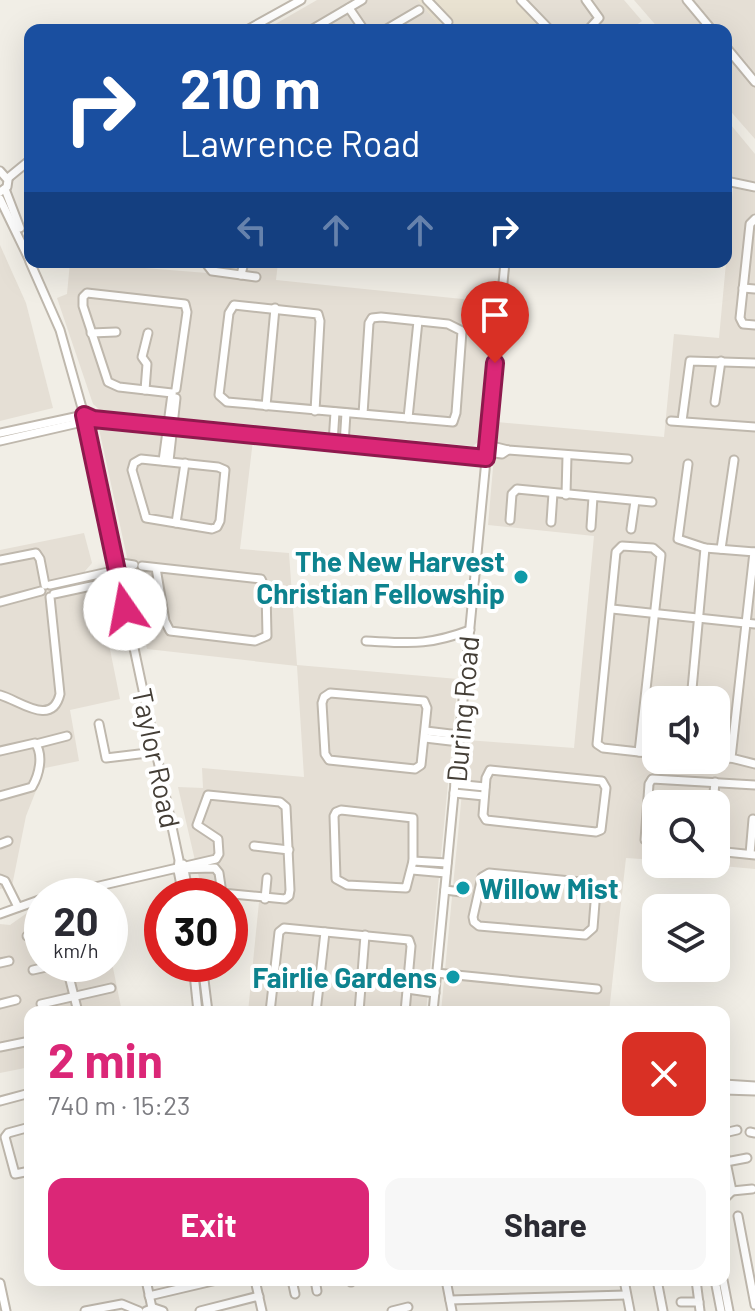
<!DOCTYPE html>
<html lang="en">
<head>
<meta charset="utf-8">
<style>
	:root { --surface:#fff; --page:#f7f7f7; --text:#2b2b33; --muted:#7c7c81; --accent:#db2777 }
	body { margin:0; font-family:Barlow,sans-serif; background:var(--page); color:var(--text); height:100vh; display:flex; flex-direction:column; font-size:30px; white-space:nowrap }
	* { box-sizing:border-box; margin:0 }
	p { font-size:26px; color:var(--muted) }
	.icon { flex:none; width:44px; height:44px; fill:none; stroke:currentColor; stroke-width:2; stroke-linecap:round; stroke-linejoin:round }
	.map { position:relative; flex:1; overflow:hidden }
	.panel { position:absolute; left:24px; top:1006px; width:706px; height:280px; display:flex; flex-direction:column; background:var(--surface); border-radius:16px; box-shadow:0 8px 32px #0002 }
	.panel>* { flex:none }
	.top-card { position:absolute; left:24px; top:24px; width:708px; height:244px; border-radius:16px; box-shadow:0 8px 32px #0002; background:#1a4fa0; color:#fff; overflow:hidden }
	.buttons { position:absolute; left:642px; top:686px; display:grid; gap:16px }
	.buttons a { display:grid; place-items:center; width:88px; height:88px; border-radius:16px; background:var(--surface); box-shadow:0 8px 32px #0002; font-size:40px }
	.speed { position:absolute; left:24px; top:878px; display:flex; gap:16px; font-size:40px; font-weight:700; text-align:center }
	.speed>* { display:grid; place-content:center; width:104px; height:104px; border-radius:50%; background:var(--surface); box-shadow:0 8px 32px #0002; line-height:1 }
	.speed small { font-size:20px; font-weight:400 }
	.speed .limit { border:12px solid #d22; background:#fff; color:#111 }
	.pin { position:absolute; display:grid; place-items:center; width:68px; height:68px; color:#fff; margin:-82px -34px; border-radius:50% 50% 50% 0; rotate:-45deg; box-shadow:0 0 8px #0007 }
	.pin .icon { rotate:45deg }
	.me { position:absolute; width:88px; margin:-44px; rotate:348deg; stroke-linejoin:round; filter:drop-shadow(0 0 6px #0008) }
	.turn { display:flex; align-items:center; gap:28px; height:168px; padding:0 24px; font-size:36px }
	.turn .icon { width:104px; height:104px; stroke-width:2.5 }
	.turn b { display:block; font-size:56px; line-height:68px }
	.lanes { display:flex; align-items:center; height:76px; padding:0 24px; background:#0003; justify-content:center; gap:40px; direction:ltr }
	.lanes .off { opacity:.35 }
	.round { display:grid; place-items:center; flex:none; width:84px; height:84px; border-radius:16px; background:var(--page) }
	.headline { display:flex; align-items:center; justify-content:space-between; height:136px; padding:0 24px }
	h1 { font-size:48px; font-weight:700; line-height:60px; color:var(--accent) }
	.button { display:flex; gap:16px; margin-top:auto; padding:16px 24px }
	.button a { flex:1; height:92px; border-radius:16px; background:var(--accent); color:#fff; font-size:32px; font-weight:700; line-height:92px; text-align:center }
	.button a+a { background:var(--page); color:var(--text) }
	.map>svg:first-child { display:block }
	.residential { fill:#e5dfd5; fill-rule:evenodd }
	.education { fill:#e9e2d1 }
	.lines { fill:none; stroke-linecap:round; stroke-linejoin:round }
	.minor-casing { stroke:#bfb8ad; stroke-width:11 }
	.minor { stroke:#fff; stroke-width:7 }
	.route-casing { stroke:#8e194d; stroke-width:20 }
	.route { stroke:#db2777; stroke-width:14 }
	.culture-dot { fill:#0f9aa8; stroke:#fff; stroke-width:3 }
	.labels { text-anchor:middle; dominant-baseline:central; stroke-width:8; stroke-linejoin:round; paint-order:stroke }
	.culture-label { font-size:28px; font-weight:bold; fill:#0d838f; stroke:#fff; text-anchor:end }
	.street-label { font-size:28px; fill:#443e36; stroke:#fff }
</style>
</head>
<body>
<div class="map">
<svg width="755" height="1311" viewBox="0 0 755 1311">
	<rect width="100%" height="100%" fill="#f1eee6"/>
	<g class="residential">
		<polygon points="317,0 418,0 443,30 265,30"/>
		<polygon points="515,0 624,0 642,21 629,30 544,30"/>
		<polygon points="634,0 755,0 755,139 726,106 726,30 660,30"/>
		<polygon points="726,119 755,154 755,182 726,175"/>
		<path d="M733 188 755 193V869L700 864H716V804H656V860L626 858 609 1012H441L467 740 574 748 594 536 488 525 497 422 664 437 674 334 719 338ZM656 700H716V760H656Z"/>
		<polygon points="0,245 26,303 53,408 0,421"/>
		<polygon points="70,262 207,273 204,262 278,262 276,280 492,302 479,441 473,446 100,410 93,404 57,298 67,294"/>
		<polygon points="103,425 253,440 240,549 289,553 297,665 458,679 426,1012 248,1012 259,902 230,896 203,895 178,787 203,788 202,768 304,777 297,666 147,649 99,429"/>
		<polygon points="84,533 92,563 85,571 90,590 100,600 120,699 70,710 79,761 45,768 26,816 12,886 0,889 0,550"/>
		<polygon points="42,909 42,964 110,964 110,953 122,1012 30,1012 30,1067 0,1073 0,924 10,925 27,913"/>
	</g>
	<polygon class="education" points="418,0 515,0 544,30 443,30"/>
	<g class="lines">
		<defs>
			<g id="minor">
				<polyline points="427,0 448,22"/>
				<polyline points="521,0 550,30"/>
				<polyline points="586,0 599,18 588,30"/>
				<polyline points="687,0 712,30"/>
				<polyline points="349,8 364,30"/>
				<polyline points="247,30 301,0"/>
				<polyline points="311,30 362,0"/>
				<polyline points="385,30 419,10"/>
				<polyline points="726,47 755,82"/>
				<polyline points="0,171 8,180 7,187 0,192"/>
				<polyline points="8,178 30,160"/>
				<polyline points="726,181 755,187"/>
				<polyline points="5,189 20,228"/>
				<polyline points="0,199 30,261"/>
				<polyline points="755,219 750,224 740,318 743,324 755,325"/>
				<polyline points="30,262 60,330 86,422 179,860 178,870 183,896"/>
				<polyline points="205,262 212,271 256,277"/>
				<polyline points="241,275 244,262"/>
				<polyline points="743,288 755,289"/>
				<polyline points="91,333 116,332"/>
				<polyline points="145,390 147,364 142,357 148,333"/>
				<polyline points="172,393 119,387 108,382 83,306 83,297 87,293 185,304 187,312 176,389"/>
				<polyline points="715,402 721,361"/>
				<polyline points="266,406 275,308"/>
				<polyline points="315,411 320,321 318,314 234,305 229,313 219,395 227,402 453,422 456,413 462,331 448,324 381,317 372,318 369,323 363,414"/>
				<polyline points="408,418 418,321"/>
				<polyline points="671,421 755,427"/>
				<polyline points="682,421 690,361 755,363"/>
				<polyline points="0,433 84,415 93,419 486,458"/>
				<polyline points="0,441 87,421"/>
				<polyline points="333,443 335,412"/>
				<polyline points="344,445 346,413"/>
				<polyline points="488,445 508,450 628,459"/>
				<polyline points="487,452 502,454 508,450"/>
				<polygon points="141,459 218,467 225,470 220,521 217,527 212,529 146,518 132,470 134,463"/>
				<polyline points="163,461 172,394"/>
				<polyline points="169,461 176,398"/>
				<polyline points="688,464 678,539 705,548 755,552"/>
				<polyline points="566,495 567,456"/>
				<polyline points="510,520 512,494 517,489 652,502"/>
				<polyline points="551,522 553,493"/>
				<polyline points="176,523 185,463"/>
				<polyline points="591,527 593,497"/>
				<polyline points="631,529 635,501"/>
				<polygon points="622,546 653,548 661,555 639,752 603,748 597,744 616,552"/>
				<polyline points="721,549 734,460"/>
				<polyline points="754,552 731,758 755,764"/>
				<polyline points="0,560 36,553 40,559 45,585"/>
				<polyline points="115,562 134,565"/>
				<polyline points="142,566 261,579 266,590 267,636 255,641 170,631 165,621 156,568"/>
				<polyline points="50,585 117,570"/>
				<polyline points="54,594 119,580"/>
				<polyline points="0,602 41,591"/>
				<polyline points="612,609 755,624"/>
				<path d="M366 641C410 643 427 646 470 630"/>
				<polygon points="330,693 424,701 427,708 421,765 415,769 329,760 325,754 322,703 324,697"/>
				<path d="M0 695C19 700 52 728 60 694L50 597"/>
				<polyline points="691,700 705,548"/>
				<polyline points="99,724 106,758 156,752"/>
				<polyline points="426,731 459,735"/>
				<polyline points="425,738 459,742"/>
				<polyline points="36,744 67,736"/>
				<path d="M0 751 35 743C44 755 39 775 32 787L0 796"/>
				<polyline points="639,752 656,754"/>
				<polyline points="711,760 731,758"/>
				<polygon points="490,770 602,781 606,788 601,830 596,832 486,820 483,815 486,778"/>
				<polyline points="455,784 485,787"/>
				<polyline points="454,793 484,796"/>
				<polyline points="713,804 715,782"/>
				<polygon points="341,810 413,818 413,861 406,888 347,885 336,879 334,816 336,812"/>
				<polyline points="0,844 8,841"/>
				<polyline points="254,846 289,850"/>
				<polyline points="656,846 645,840 649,784 652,779 755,785"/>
				<polyline points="716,851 755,855"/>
				<polyline points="750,854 753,819"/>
				<polyline points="413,861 447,863"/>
				<polyline points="183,864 189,896"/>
				<polyline points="412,870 446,873"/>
				<polygon points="489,873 591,883 596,890 593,928 585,935 479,926 474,922 473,917 482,877"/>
				<polyline points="0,879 5,881 18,907"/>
				<polyline points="445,890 461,892"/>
				<polyline points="56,896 216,859 219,854 218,839 197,825 208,795 280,802 286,807 290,890 289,896 285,899 222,893 219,873 215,868 176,869"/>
				<polyline points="265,899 267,878"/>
				<polyline points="0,914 42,899"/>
				<polyline points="27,936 42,932"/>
				<polyline points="0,963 9,961"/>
				<polyline points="66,964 78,1012"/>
				<polyline points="193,964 198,1012"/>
				<polyline points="202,964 208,1012"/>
				<polyline points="33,970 60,964"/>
				<polyline points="436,973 597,989"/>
				<polyline points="408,981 435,984"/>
				<polyline points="407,989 435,993"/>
				<polyline points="0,1004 16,1000"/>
				<polyline points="41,1004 111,988"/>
				<polyline points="270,1012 279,932 284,928 409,940 411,946 405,1012"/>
				<polyline points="316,1012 325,932"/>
				<polyline points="359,1012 365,935"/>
				<polyline points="433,1012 505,262"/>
				<polyline points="0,1047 30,1041"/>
				<polyline points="724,1084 755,1086"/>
				<polyline points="724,1090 755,1091"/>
				<polyline points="0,1101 30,1093"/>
				<polyline points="30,1127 8,1133 5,1137 15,1174 30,1171"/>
				<polyline points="750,1132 755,1133"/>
				<polyline points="724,1133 737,1130"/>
				<polyline points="724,1152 732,1191 724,1199"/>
				<polyline points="726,1162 747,1158"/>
				<polyline points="732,1191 752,1189"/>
				<polyline points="30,1209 30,1222"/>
				<polyline points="738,1216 755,1305"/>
				<polyline points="146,1280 152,1308"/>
				<polyline points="255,1280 262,1311"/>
				<polyline points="292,1280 295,1294"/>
				<polyline points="315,1280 317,1291"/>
				<polyline points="351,1280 351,1282"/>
				<polyline points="446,1280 452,1311"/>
				<polyline points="624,1280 630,1311"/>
				<polyline points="657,1280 663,1311"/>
				<polyline points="696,1280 700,1311"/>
				<polyline points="715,1280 721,1311"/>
				<polyline points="723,1280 729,1311"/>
				<polyline points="0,1283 6,1311"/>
				<polyline points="149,1296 217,1280"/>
				<polyline points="450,1300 626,1295"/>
				<polyline points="681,1302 699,1302"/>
				<polyline points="85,1311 122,1304 139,1311"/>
				<polyline points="146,1311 154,1308 163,1311"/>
				<polyline points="200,1311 259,1296"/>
				<polyline points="392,1311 408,1307"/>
			</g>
		</defs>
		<use href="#minor" class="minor-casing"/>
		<use href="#minor" class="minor"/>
	</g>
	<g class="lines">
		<defs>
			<polyline id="route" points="125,609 84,415 93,419 486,458 495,363"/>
		</defs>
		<use href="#route" class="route-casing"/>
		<use href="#route" class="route"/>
	</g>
	<g class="culture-dot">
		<circle cx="521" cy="577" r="8"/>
		<circle cx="463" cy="888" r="8"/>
		<circle cx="453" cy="977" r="8"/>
	</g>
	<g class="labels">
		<g class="culture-label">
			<text x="505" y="561">The New Harvest<tspan x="505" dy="32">Christian Fellowship</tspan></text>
			<text x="479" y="888" text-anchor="start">Willow Mist</text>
			<text x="437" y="977">Fairlie Gardens</text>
		</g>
		<g class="street-label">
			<text transform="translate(462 709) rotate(-85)">During Road</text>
			<text transform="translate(157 758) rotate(78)">Taylor Road</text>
		</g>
	</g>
</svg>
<div class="buttons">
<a><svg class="icon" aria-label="sound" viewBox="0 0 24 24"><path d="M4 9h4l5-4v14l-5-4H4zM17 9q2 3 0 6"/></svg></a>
<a><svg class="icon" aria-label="search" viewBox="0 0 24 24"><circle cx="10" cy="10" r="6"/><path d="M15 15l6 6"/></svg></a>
<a><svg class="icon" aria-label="layers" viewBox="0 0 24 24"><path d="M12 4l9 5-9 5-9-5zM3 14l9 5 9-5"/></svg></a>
</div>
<div class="speed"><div>20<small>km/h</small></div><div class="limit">30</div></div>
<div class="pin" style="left:495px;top:363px;background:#d93025"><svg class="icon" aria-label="arrive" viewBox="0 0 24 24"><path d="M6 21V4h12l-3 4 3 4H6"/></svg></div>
<svg class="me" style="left:125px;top:609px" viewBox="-20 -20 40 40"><circle r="19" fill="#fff"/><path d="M0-13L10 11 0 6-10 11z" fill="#db2777"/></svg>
<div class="top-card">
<div class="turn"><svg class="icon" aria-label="right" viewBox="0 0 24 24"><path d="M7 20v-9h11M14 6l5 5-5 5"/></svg><div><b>210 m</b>Lawrence Road</div></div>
<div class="lanes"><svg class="icon off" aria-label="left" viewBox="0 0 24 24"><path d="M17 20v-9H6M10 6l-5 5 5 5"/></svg><svg class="icon off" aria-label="ahead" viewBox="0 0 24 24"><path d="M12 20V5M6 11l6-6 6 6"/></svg><svg class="icon off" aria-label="ahead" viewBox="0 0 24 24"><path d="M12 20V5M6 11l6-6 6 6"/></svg><svg class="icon" aria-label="right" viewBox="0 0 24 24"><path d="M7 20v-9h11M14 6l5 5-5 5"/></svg></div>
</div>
<section class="panel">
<div class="headline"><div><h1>2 min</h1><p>740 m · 15:23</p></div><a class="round" style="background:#d93025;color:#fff"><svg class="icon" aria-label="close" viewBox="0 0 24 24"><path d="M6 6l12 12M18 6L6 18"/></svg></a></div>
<div class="button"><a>Exit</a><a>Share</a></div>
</section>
</div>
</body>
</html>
